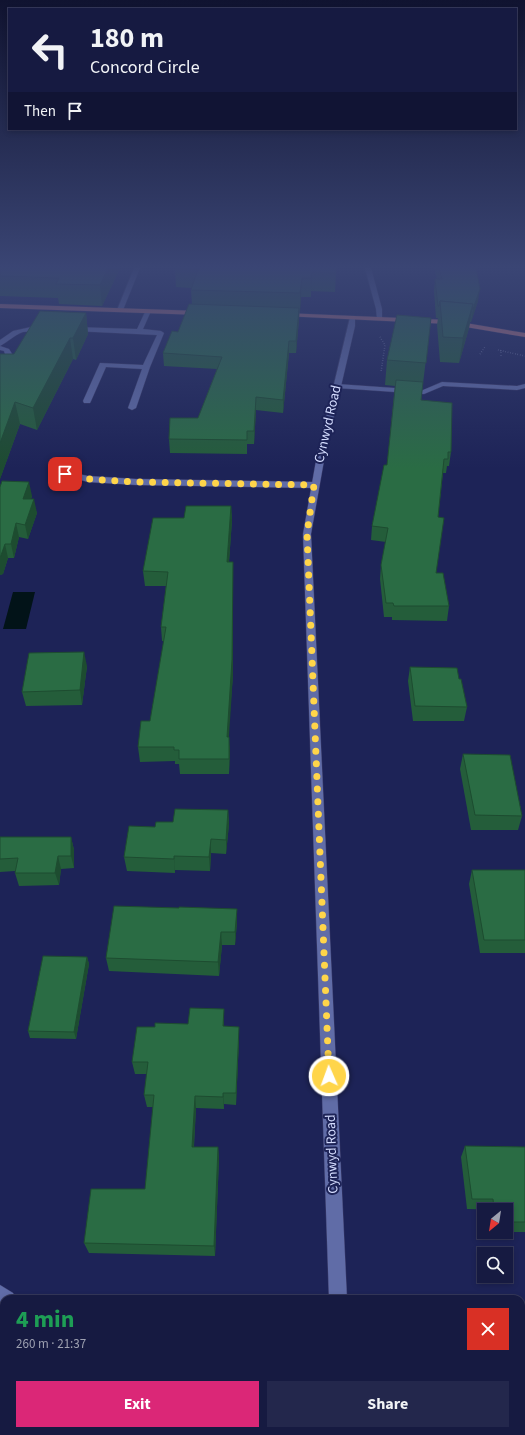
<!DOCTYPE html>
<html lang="en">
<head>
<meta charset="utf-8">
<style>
	:root { --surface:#161a41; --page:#23274c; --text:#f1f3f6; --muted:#9ea1b1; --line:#35385a; --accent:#db2777 }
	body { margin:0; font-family:"Source Sans 3",sans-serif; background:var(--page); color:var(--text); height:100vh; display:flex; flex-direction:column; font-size:15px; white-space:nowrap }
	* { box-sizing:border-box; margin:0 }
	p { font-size:13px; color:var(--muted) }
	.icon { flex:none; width:22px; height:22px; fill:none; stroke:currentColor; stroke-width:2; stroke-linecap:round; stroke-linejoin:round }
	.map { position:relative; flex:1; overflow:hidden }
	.side { position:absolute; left:0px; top:1295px; width:525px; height:140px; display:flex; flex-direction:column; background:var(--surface); border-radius:12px 12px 0 0; box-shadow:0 2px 6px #0003,0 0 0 1px var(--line) }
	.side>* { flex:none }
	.hud { position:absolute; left:8px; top:8px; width:509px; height:122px; border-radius:0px; box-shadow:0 2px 6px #0003,0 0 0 1px var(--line); background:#161a41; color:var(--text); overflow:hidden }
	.needle { width:26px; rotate:210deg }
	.controls { position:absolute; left:477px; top:1203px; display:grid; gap:8px }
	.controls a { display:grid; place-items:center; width:36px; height:36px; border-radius:0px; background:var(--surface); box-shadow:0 2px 6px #0003,0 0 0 1px var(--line); font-size:20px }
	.pin { position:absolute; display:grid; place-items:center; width:34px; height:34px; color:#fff; margin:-17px; border-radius:8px; box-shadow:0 2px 6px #0006 }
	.me { position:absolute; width:44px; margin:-22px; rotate:358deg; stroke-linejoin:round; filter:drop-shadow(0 0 3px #0008) }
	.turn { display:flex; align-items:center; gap:14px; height:84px; padding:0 16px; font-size:18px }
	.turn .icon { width:52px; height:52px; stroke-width:2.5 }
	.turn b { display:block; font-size:28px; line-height:34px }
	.then { display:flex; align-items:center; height:38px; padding:0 16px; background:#0003; gap:8px; font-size:15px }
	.round { display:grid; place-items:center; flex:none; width:42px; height:42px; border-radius:0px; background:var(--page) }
	.head { display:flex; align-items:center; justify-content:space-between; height:68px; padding:0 16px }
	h1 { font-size:24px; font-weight:700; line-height:30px; color:#1e9e55 }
	.action { display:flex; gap:8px; margin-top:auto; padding:8px 16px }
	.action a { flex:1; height:46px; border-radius:0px; background:var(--accent); color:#fff; font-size:16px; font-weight:700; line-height:46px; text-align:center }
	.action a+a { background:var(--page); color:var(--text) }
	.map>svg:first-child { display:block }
	.water { fill:#021318 }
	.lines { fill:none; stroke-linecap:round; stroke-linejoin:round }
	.service-casing { stroke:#3a3b69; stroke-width:1 }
	.minor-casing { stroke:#3a3b69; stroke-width:1 }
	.primary-casing { stroke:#3a3b69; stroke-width:1 }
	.path { stroke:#8087b1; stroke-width:1.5; stroke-dasharray:0.5 2; stroke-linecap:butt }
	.service { fill:#606ca7; fill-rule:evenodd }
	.minor { fill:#606ca7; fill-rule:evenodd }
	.primary { fill:#be777d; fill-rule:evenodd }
	.wall { fill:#245d3a }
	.shaded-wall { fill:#1d4c30 }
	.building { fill:#2a6c44; stroke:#1d4c30 }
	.route { stroke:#ffd54a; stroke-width:7; stroke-dasharray:0 12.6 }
	.labels { text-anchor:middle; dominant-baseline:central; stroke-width:4; stroke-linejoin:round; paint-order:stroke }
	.street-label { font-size:14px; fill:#d4dcfe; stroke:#1d2357 }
</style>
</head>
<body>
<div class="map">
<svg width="525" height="1435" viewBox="0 0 525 1435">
	<rect width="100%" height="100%" fill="#1d2357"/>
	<polygon class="water" points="13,592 35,592 26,629 3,629"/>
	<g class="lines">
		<defs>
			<g id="service">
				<polygon points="146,310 151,311 143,329 161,331 164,333 150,367 136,408 132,410 128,408 142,369 106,367 91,401 90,403 84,403 83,401 100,363 143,365 157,335 74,331 71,329 74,327 137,329"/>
				<path d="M31 327H45L48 329C42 334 31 330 23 332 14 335 8 342 0 346L9 349 14 357 11 363 0 367V362L5 360 6 357 4 351 0 350V340L13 331Z"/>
				<polygon points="442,382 517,386 525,384 525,388 517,390 443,386 424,394 337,388 333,386 337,384 423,390"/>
				<polygon points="62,471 65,471 88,476 136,479 314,482 318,485 314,488 136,485 88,482 62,475 61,473"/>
			</g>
			<g id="minor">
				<polygon points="134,268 140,268 123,310 118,311 117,310"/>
				<polygon points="365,268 371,268 382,309 382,320 377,319 376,309"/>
				<polygon points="350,317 355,318 355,326 325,455 311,534 347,1299 329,1299 303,534 317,455"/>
				<polygon points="0,1285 13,1293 16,1299 4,1299 4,1306 0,1305"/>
				<polygon points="214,1431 238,1431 239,1435 215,1435"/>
				<rect x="335" y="1431" width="18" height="4"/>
			</g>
			<g id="primary">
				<polygon points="0,304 200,311 203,313 200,315 0,308"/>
				<polygon points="285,313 448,320 525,333 525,337 448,324 283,316 283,314"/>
			</g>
		</defs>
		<use href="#service" class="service-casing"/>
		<use href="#minor" class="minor-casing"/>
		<use href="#primary" class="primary-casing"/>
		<g class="path">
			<polyline points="380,337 385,345 381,372"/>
			<polyline points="498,350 525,356"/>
			<polyline points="501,350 501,357"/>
			<polyline points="480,354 485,347"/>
		</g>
		<use href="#service" class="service"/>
		<use href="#minor" class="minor"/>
		<use href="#primary" class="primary"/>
	</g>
	<g class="wall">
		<polygon points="0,268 120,268 102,306 59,304 58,298 0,296"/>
		<polygon points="175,268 336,273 335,292 311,291 311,297 301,297 296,353 289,353 283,413 256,410 254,444 247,444 247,454 170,453 169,439 198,418 217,369 164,366 163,353 178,332 192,304 191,290 191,288 176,287"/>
		<polygon points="434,268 476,268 478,301 471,322 470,322 469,328 459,363 440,362 437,325 438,318 436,318 434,291 435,279 437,279"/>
		<polygon points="86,313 88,334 76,360 73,359 37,430 20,424 0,479 14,354"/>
		<polygon points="431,318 421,400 451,452 449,466 447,466 446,473 443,473 438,517 436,573 449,606 447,621 392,620 392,617 384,617 380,579 381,565 386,542 371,540 372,526 387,465 395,386 385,385 387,360"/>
		<polygon points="0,487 32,496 31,499 37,513 28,539 19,537 14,558 8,558 3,574 0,575"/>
		<polygon points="231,506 232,520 229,562 233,576 233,675 228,737 230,751 229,774 180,774 179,764 175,764 175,761 140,762 138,747 150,721 164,641 162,641 161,627 166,586 145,586 143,571 184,518"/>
		<polygon points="87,666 82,705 26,706 22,692"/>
		<polygon points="410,667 459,679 467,707 464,721 413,721 408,681"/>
		<polygon points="463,754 522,816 518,830 471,830 460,769"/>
		<polygon points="228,810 229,824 226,854 211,853 210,871 175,870 175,873 127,871 124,857 155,827 173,822"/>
		<polygon points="0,837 71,837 74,850 74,868 61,869 59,885 19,886 15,873 15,871 0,872"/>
		<polygon points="472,870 525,870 525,953 480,953 469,884"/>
		<polygon points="237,922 235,945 222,945 219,976 109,971 106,958"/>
		<polygon points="87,957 89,964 76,1039 30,1038 28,1031"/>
		<polygon points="224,1022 224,1026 239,1039 236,1105 224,1104 224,1109 196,1108 194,1147 218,1147 219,1159 215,1256 89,1253 84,1243 145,1189 153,1107 147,1107 144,1095 147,1074 135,1074 132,1062 155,1027 188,1024"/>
		<polygon points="465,1146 525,1147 525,1232 506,1232 506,1210 467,1209 461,1157"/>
	</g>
	<g class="shaded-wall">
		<polygon points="108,268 120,268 102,306 100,285"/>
		<polygon points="312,272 311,291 311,297 311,278"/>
		<polygon points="302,278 301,297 300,313 300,293"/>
		<polygon points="480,289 478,301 471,322 473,309"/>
		<polygon points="473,304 469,328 459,363 463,338"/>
		<polygon points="299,308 299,320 296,353 296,341"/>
		<polygon points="86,313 88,334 76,360 73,338"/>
		<polygon points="70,338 73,359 37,430 33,408"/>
		<polygon points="289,341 289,353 283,413 283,400"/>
		<polygon points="256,397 256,410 254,444 254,431"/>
		<polygon points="15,402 20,424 0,479 0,443"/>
		<polygon points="29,482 32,496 26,513 23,499"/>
		<polygon points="34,499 37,513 28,539 25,525"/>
		<polygon points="231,506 232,520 228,576 227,562"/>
		<polygon points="16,523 19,537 14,558 11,544"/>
		<polygon points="5,544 8,558 3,574 0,575 0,558"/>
		<polygon points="233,562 233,675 228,751 227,737"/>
		<polygon points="84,652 87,666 82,705 80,690"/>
		<polygon points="229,737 230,751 229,774"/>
		<polygon points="228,810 229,824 226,854 226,840"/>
		<polygon points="71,837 74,850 74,868 71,856"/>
		<polygon points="211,839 211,853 210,871 209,857"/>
		<polygon points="58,856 61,869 59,885 55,873"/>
		<polygon points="174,856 175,870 175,873 174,859"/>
		<polygon points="237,909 237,922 235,945 235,932"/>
		<polygon points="221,932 222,945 219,976 218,962"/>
		<polygon points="87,957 89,964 76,1039 74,1032"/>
		<polygon points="224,1009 224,1039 223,1026"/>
		<polygon points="239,1027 239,1039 236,1105 236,1093"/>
		<polygon points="223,1093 224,1104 224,1109 223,1097"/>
		<polygon points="195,1096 196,1108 193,1158 192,1147"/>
		<polygon points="218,1147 219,1159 215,1256 214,1246"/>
	</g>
	<g class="building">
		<polygon points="0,268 108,268 100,285 56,284 59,278 0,276"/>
		<polygon points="175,268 336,268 336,273 312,272 311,278 302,278 300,293 191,290 198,269"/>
		<polygon points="439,268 476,268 480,289 473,309 472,309 473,304 440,301 439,306 438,306 435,279 442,279"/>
		<polygon points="440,301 473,304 463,338 443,337"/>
		<polygon points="189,304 299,308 296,341 289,341 283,400 256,397 254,431 247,431 247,440 169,439 170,418 198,418 222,357 163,353 172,331 178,332"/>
		<polygon points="40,311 86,313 73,338 70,338 33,408 15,402 0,443 0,354 14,354"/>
		<polygon points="397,315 431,318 426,363 387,360"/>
		<polygon points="396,380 423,382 421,400 452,403 451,452 448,452 448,459 444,459 438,517 444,518 436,573 443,573 449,606 394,606 393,603 386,603 381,565 388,528 372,526 384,465 387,465"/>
		<polygon points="2,481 29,482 23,499 34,499 25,525 16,523 11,544 5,544 0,558 0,487"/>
		<polygon points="186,506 231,506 227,562 233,562 232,660 227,737 229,737 229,759 179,759 179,750 174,750 174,747 138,747 141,721 150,721 166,627 161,627 168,572 143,571 153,518 184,518"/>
		<polygon points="84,652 80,690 22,692 29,653"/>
		<polygon points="410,667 457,668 459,679 461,679 467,707 415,706"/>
		<polygon points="463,754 510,755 522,816 475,815"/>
		<polygon points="175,809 228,810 226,840 211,839 209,857 174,856 174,859 124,857 129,826 155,827 156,822 173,822"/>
		<polygon points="0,837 71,837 71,856 58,856 55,873 15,873 18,858 0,859"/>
		<polygon points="472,870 525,870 525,940 484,940"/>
		<polygon points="114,906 179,908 179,907 237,909 235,932 221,932 218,962 106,958"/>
		<polygon points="43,956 87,957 74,1032 28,1031"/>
		<polygon points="190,1008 224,1009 223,1026 239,1027 236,1093 223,1093 223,1097 195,1096 192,1147 218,1147 214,1246 84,1243 91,1189 145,1189 154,1095 144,1095 148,1062 132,1062 137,1027 155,1027 155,1023 188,1024"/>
		<polygon points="465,1146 525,1147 525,1222 506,1222 506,1210 494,1210 493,1199 472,1199"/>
	</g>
	<linearGradient id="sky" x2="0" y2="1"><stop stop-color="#101330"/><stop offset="0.57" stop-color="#3a4574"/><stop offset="1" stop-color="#3a4574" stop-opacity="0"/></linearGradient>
	<rect width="525" height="469" fill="url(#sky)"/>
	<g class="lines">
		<polyline class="route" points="65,474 88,479 136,482 314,485 307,534 329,1076"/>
	</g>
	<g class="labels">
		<g class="street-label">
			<text transform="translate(328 424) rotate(-77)">Cynwyd Road</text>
			<text transform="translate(332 1154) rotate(-92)">Cynwyd Road</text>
		</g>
	</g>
</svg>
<div class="controls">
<a><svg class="needle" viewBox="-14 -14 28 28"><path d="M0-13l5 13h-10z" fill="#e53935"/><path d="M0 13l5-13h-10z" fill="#9ea1b1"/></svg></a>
<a><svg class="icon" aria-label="search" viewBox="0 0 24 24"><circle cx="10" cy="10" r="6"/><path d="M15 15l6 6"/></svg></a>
</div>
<div class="pin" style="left:65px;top:474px;background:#d93025"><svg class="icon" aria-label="arrive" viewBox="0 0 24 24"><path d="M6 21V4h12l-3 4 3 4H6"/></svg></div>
<svg class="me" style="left:329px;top:1076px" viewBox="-20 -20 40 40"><circle r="17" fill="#ffd54a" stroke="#fff" stroke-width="3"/><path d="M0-11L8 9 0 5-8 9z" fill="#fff"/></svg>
<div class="hud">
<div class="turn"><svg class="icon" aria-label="left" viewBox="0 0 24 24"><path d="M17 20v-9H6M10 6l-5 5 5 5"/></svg><div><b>180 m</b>Concord Circle</div></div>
<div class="then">Then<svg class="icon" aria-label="arrive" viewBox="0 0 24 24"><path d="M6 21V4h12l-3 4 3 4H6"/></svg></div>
</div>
<section class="side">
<div class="head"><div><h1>4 min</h1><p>260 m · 21:37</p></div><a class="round" style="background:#d93025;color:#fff"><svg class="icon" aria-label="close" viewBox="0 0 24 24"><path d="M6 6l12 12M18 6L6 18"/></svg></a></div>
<div class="action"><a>Exit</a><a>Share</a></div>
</section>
</div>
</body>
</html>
